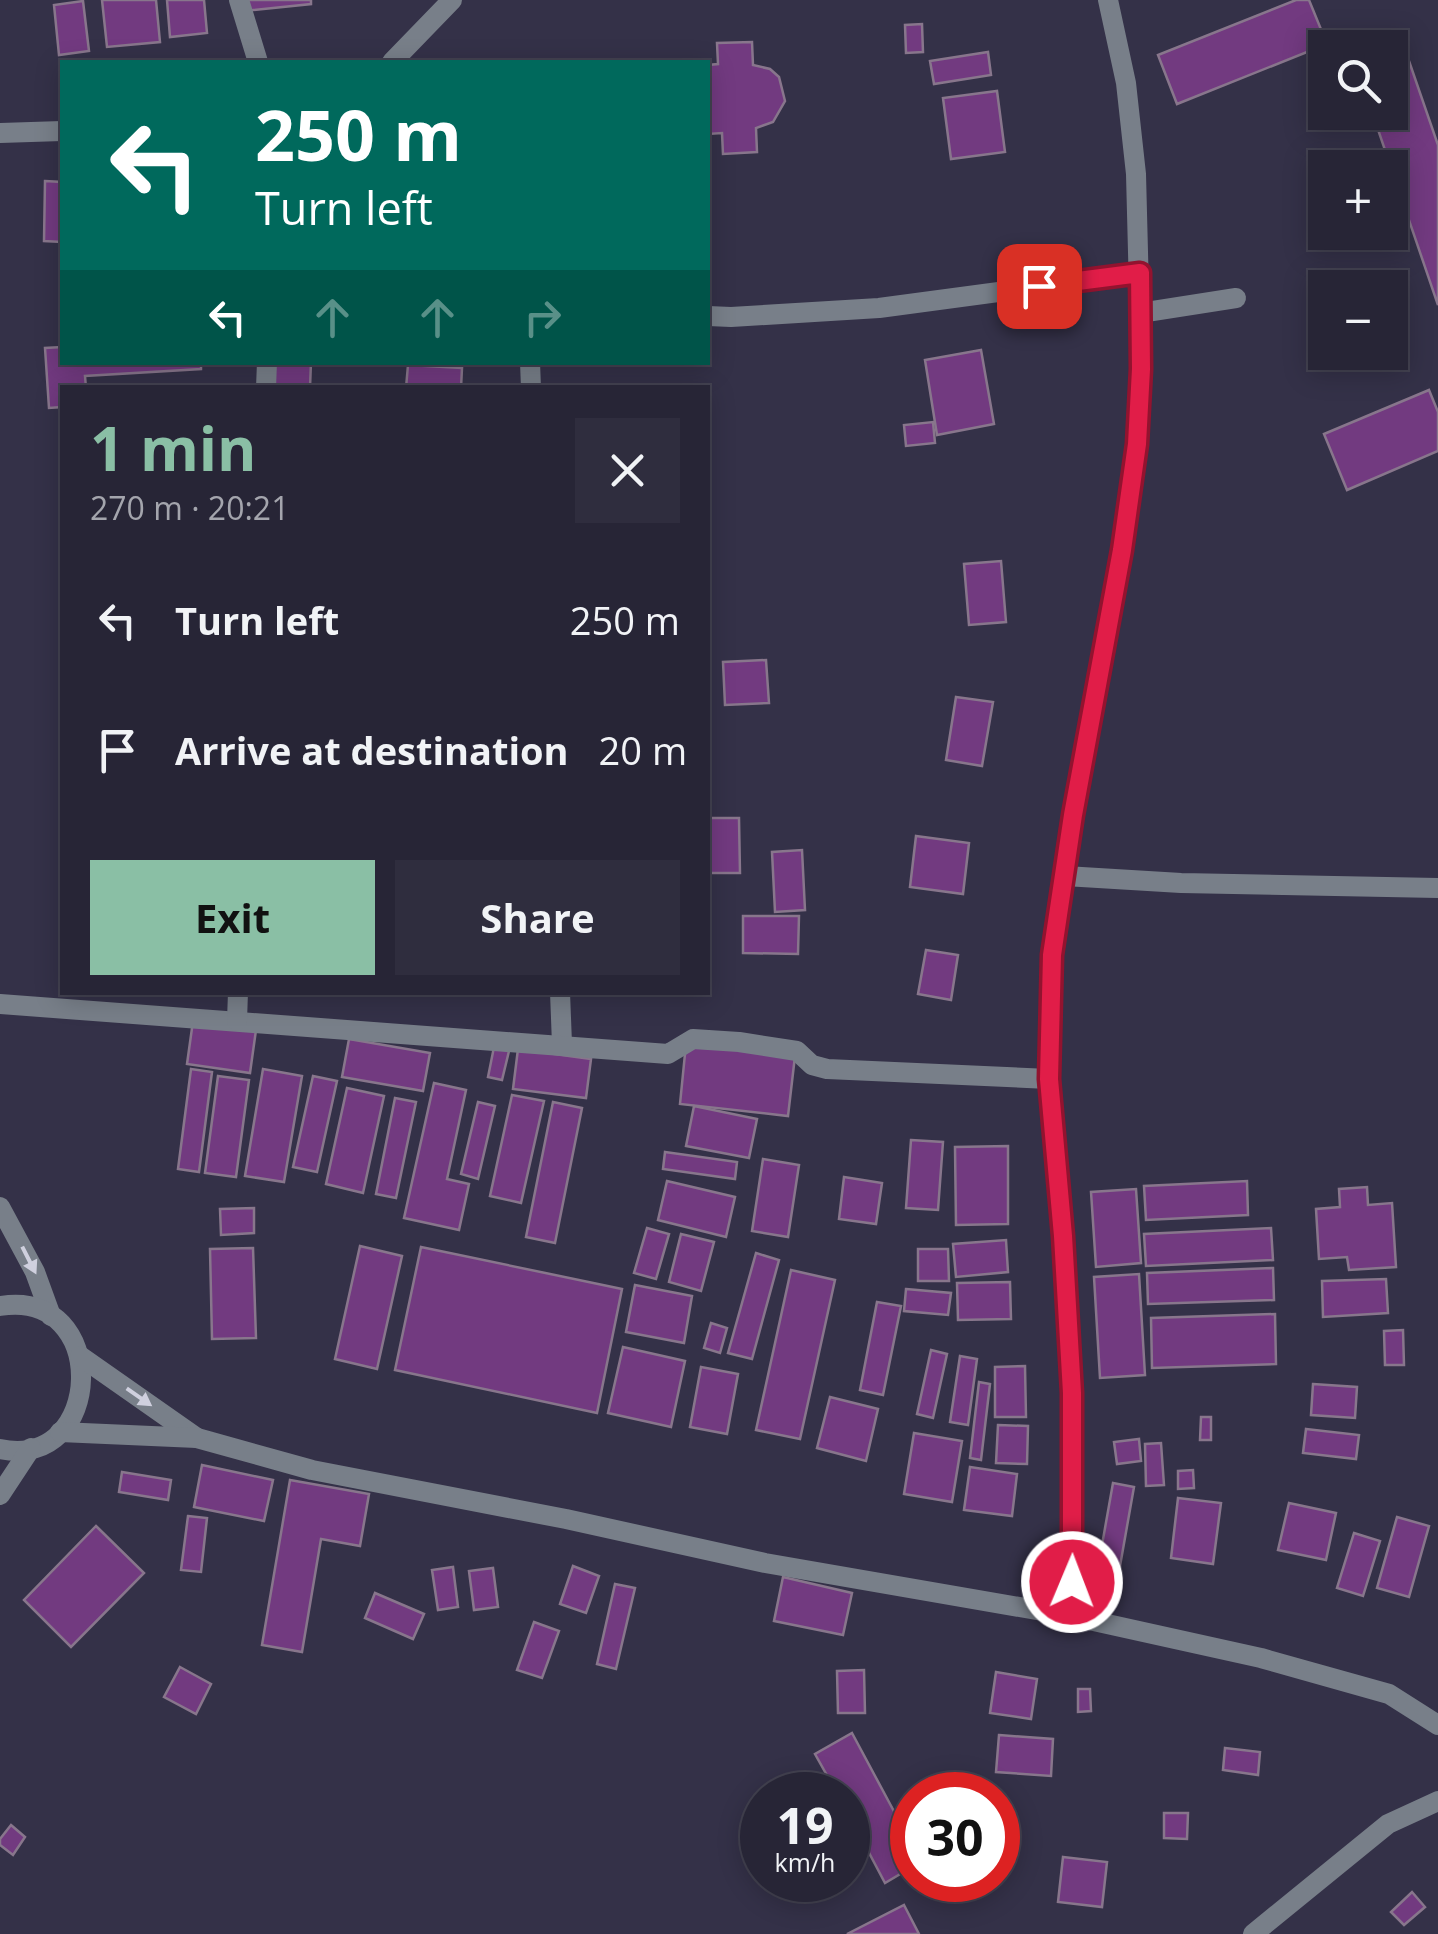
<!DOCTYPE html>
<html lang="en">
<head>
<meta charset="utf-8">
<style>
	:root { --surface:#272536; --page:#2f2d3e; --text:#f1f3f6; --muted:#a4a5ad; --line:#434251; --accent:#8abfa5 }
	body { margin:0; font-family:"Open Sans",sans-serif; background:var(--page); color:var(--text); height:100vh; display:flex; flex-direction:column; font-size:38px; white-space:nowrap }
	* { box-sizing:border-box; margin:0 }
	p { font-size:32px; color:var(--muted) }
	.icon { flex:none; width:55px; height:55px; fill:none; stroke:currentColor; stroke-width:2; stroke-linecap:round; stroke-linejoin:round }
	.map { position:relative; flex:1; overflow:hidden }
	.panel { position:absolute; left:60px; top:385px; width:650px; height:610px; display:flex; flex-direction:column; background:var(--surface); border-radius:0px; box-shadow:0 5px 25px #0003,0 0 0 2px var(--line) }
	.panel>* { flex:none }
	.top-card { position:absolute; left:60px; top:60px; width:650px; height:305px; border-radius:0px; box-shadow:0 5px 25px #0003,0 0 0 2px var(--line); background:#00695c; color:#fff; overflow:hidden }
	.controls { position:absolute; left:1308px; top:30px; display:grid; gap:20px }
	.controls a { display:grid; place-items:center; width:100px; height:100px; border-radius:0px; background:var(--surface); box-shadow:0 5px 25px #0003,0 0 0 2px var(--line); font-size:50px }
	.speed { position:absolute; left:740px; top:1772px; display:flex; gap:20px; font-size:50px; font-weight:700; text-align:center }
	.speed>* { display:grid; place-content:center; width:130px; height:130px; border-radius:50%; background:var(--surface); box-shadow:0 5px 25px #0003,0 0 0 2px var(--line); line-height:1 }
	.speed small { font-size:25px; font-weight:400 }
	.speed .limit { border:15px solid #d22; background:#fff; color:#111 }
	.pin { position:absolute; display:grid; place-items:center; width:85px; height:85px; color:#fff; margin:-42px; border-radius:20px; box-shadow:0 5px 15px #0006 }
	.me { position:absolute; width:110px; margin:-55px; rotate:1deg; stroke-linejoin:round; filter:drop-shadow(0 0 8px #0008) }
	.turn { display:flex; align-items:center; gap:35px; height:210px; padding:0 30px; font-size:45px }
	.turn .icon { width:130px; height:130px; stroke-width:2.5 }
	.turn b { display:block; font-size:70px; line-height:85px }
	.lanes { display:flex; align-items:center; height:95px; padding:0 30px; background:#0003; justify-content:center; gap:50px; direction:ltr }
	.lanes .off { opacity:.35 }
	.round { display:grid; place-items:center; flex:none; width:105px; height:105px; border-radius:0px; background:var(--page) }
	.overview { display:flex; align-items:center; justify-content:space-between; height:170px; padding:0 30px }
	h1 { font-size:60px; font-weight:700; line-height:75px; color:var(--accent) }
	.action { display:flex; gap:20px; margin-top:auto; padding:20px 30px }
	.action a { flex:1; height:115px; border-radius:0px; background:var(--accent); color:#111; font-size:40px; font-weight:700; line-height:115px; text-align:center }
	.action a+a { background:var(--page); color:var(--text) }
	ul { padding:0; list-style:none }
	li { display:flex; align-items:center; gap:30px; height:130px; padding:0 30px }
	li div { flex:1 }
	li b { display:block; font-size:38px }
	li em { font-style:normal }
	.map>svg:first-child { display:block }
	.building { fill:#723a80; stroke:#88768c; stroke-width:2.5 }
	.lines { fill:none; stroke-linecap:round; stroke-linejoin:round }
	.minor { stroke:#787f89; stroke-width:20 }
	.oneway { fill:#cfd0de }
	.route-casing { stroke:#92132f; stroke-width:25 }
	.route { stroke:#e11d48; stroke-width:18 }
</style>
</head>
<body>
<div class="map">
<svg width="1438" height="1934" viewBox="0 0 1438 1934">
	<rect width="100%" height="100%" fill="#343148"/>
	<g class="building">
		<polygon points="102,0 156,0 160,42 107,47"/>
		<polygon points="167,0 204,0 207,33 170,37"/>
		<polygon points="243,0 311,0 311,4 244,11"/>
		<polygon points="1296,0 1309,0 1327,44 1177,104 1158,55"/>
		<polygon points="83,1 89,51 59,55 54,5"/>
		<polygon points="922,24 923,52 906,53 905,25"/>
		<polygon points="1399,32 1438,145 1438,305 1372,112 1390,112 1390,48 1354,48"/>
		<polygon points="752,42 753,65 770,69 779,77 785,101 773,122 756,128 757,152 723,154 722,133 708,134 708,65 718,64 717,43"/>
		<polygon points="988,52 991,75 934,84 930,61"/>
		<polygon points="997,91 1005,152 951,159 943,98"/>
		<polygon points="45,181 62,182 62,242 44,241"/>
		<polygon points="62,347 62,362 201,362 201,369 85,376 86,388 62,388 62,407 49,408 45,348"/>
		<polygon points="981,350 994,424 937,435 925,360"/>
		<polygon points="272,362 311,362 310,388 271,388"/>
		<polygon points="408,365 462,368 461,388 406,388"/>
		<polygon points="1429,390 1438,412 1438,451 1347,490 1324,434"/>
		<polygon points="933,422 935,443 906,446 904,425"/>
		<polygon points="1001,561 1006,622 969,625 964,564"/>
		<polygon points="766,660 769,703 725,705 723,662"/>
		<polygon points="956,697 993,702 982,766 946,760"/>
		<polygon points="708,818 739,818 740,873 708,873"/>
		<polygon points="916,836 969,843 963,894 910,887"/>
		<polygon points="802,850 805,910 775,912 772,852"/>
		<polygon points="743,916 799,916 798,954 743,953"/>
		<polygon points="926,950 958,955 951,1000 918,994"/>
		<polygon points="193,1021 256,1030 250,1073 187,1064"/>
		<polygon points="349,1039 430,1053 423,1091 342,1077"/>
		<polygon points="686,1044 795,1056 788,1116 680,1104"/>
		<polygon points="494,1047 509,1051 502,1080 488,1077"/>
		<polygon points="518,1049 591,1059 586,1098 513,1089"/>
		<polygon points="191,1069 212,1072 199,1172 178,1169"/>
		<polygon points="263,1069 302,1076 284,1182 245,1176"/>
		<polygon points="218,1076 249,1080 236,1177 205,1173"/>
		<polygon points="313,1076 337,1081 317,1172 293,1167"/>
		<polygon points="434,1083 466,1090 447,1179 469,1184 459,1230 404,1218"/>
		<polygon points="347,1088 384,1096 363,1193 326,1184"/>
		<polygon points="512,1095 544,1101 521,1203 490,1196"/>
		<polygon points="395,1098 416,1102 396,1198 376,1194"/>
		<polygon points="478,1102 495,1106 478,1179 461,1174"/>
		<polygon points="553,1102 582,1108 555,1243 526,1237"/>
		<polygon points="694,1106 757,1119 749,1158 686,1146"/>
		<polygon points="911,1140 943,1142 938,1210 906,1208"/>
		<polygon points="1008,1146 1008,1224 956,1225 955,1147"/>
		<polygon points="665,1152 737,1162 735,1179 663,1169"/>
		<polygon points="763,1159 799,1165 788,1237 752,1231"/>
		<polygon points="844,1177 882,1183 876,1224 839,1219"/>
		<polygon points="667,1181 735,1197 726,1237 658,1220"/>
		<polygon points="1247,1181 1248,1215 1146,1220 1144,1186"/>
		<polygon points="1367,1187 1368,1205 1392,1203 1396,1267 1349,1270 1347,1257 1319,1259 1316,1209 1340,1207 1339,1189"/>
		<polygon points="1136,1189 1141,1263 1096,1267 1091,1192"/>
		<polygon points="254,1208 254,1233 221,1235 220,1209"/>
		<polygon points="647,1228 669,1234 656,1279 634,1273"/>
		<polygon points="1271,1228 1273,1260 1146,1266 1144,1234"/>
		<polygon points="681,1234 714,1242 701,1291 669,1282"/>
		<polygon points="1006,1240 1008,1272 956,1277 953,1244"/>
		<polygon points="360,1246 402,1256 377,1369 335,1359"/>
		<polygon points="421,1247 622,1289 597,1413 395,1370"/>
		<polygon points="253,1248 256,1338 212,1339 210,1249"/>
		<polygon points="918,1249 948,1249 949,1281 918,1281"/>
		<polygon points="756,1253 779,1260 752,1359 728,1353"/>
		<polygon points="1273,1268 1274,1300 1148,1304 1147,1273"/>
		<polygon points="791,1270 835,1280 800,1439 756,1430"/>
		<polygon points="1139,1274 1145,1375 1100,1378 1094,1277"/>
		<polygon points="1386,1279 1388,1313 1323,1317 1322,1281"/>
		<polygon points="1010,1282 1011,1319 958,1320 957,1283"/>
		<polygon points="635,1285 692,1296 684,1343 626,1332"/>
		<polygon points="906,1289 951,1293 948,1315 904,1311"/>
		<polygon points="877,1302 901,1306 883,1395 860,1390"/>
		<polygon points="1275,1314 1276,1364 1152,1368 1151,1318"/>
		<polygon points="711,1323 727,1328 720,1353 704,1348"/>
		<polygon points="1403,1330 1404,1365 1385,1365 1384,1331"/>
		<polygon points="623,1347 685,1361 671,1427 608,1413"/>
		<polygon points="931,1350 947,1354 933,1418 917,1414"/>
		<polygon points="960,1356 977,1359 968,1425 950,1422"/>
		<polygon points="1025,1366 1026,1417 995,1417 995,1367"/>
		<polygon points="701,1367 738,1374 727,1434 690,1427"/>
		<polygon points="979,1382 990,1384 981,1460 970,1458"/>
		<polygon points="1313,1384 1357,1387 1355,1418 1311,1415"/>
		<polygon points="830,1397 878,1409 866,1461 817,1448"/>
		<polygon points="1201,1417 1211,1417 1211,1440 1200,1440"/>
		<polygon points="998,1425 1028,1426 1027,1464 996,1463"/>
		<polygon points="1306,1429 1359,1435 1356,1459 1303,1453"/>
		<polygon points="914,1433 962,1441 952,1502 904,1494"/>
		<polygon points="1139,1439 1141,1461 1117,1464 1114,1442"/>
		<polygon points="1161,1443 1164,1485 1146,1486 1145,1444"/>
		<polygon points="202,1465 273,1480 264,1521 194,1507"/>
		<polygon points="970,1467 1017,1474 1012,1516 964,1510"/>
		<polygon points="1193,1470 1194,1488 1178,1489 1178,1471"/>
		<polygon points="122,1472 171,1480 168,1500 119,1492"/>
		<polygon points="290,1480 369,1494 360,1546 321,1539 302,1652 262,1645"/>
		<polygon points="1113,1483 1134,1487 1120,1566 1099,1562"/>
		<polygon points="1178,1498 1221,1503 1213,1564 1171,1558"/>
		<polygon points="1289,1503 1336,1513 1326,1560 1278,1550"/>
		<polygon points="188,1516 207,1518 201,1572 181,1570"/>
		<polygon points="1397,1517 1429,1526 1409,1597 1377,1588"/>
		<polygon points="96,1526 144,1573 71,1647 24,1600"/>
		<polygon points="1354,1533 1380,1541 1363,1596 1337,1588"/>
		<polygon points="573,1566 599,1576 586,1613 560,1604"/>
		<polygon points="453,1567 458,1607 438,1610 432,1570"/>
		<polygon points="493,1568 498,1607 474,1610 469,1571"/>
		<polygon points="783,1577 852,1593 843,1635 774,1621"/>
		<polygon points="615,1584 635,1588 616,1669 597,1664"/>
		<polygon points="375,1593 424,1614 413,1639 365,1618"/>
		<polygon points="534,1622 559,1631 542,1678 517,1670"/>
		<polygon points="180,1667 211,1684 196,1714 164,1697"/>
		<polygon points="864,1670 865,1713 838,1713 837,1671"/>
		<polygon points="996,1672 1037,1679 1031,1719 990,1713"/>
		<polygon points="1078,1689 1090,1689 1091,1711 1078,1712"/>
		<polygon points="852,1733 912,1845 912,1867 885,1883 848,1813 848,1795 838,1795 815,1754"/>
		<polygon points="999,1735 1053,1739 1051,1776 996,1772"/>
		<polygon points="1225,1748 1260,1752 1258,1775 1223,1770"/>
		<polygon points="1164,1813 1188,1813 1187,1839 1164,1838"/>
		<polygon points="11,1825 25,1837 13,1855 0,1845 0,1839"/>
		<polygon points="1063,1857 1107,1862 1102,1907 1058,1902"/>
		<polygon points="1412,1892 1425,1907 1404,1925 1391,1912"/>
		<polygon points="904,1905 919,1934 847,1934"/>
	</g>
	<g class="lines">
		<g class="minor">
			<polyline points="239,0 258,62"/>
			<polyline points="392,62 452,0"/>
			<polyline points="0,133 62,131"/>
			<polyline points="1140,313 1236,298"/>
			<polyline points="708,316 731,317 879,308 1140,273"/>
			<polyline points="530,362 531,388"/>
			<polyline points="266,388 267,362"/>
			<polyline points="1065,876 1181,883 1438,888"/>
			<polyline points="560,992 562,1044"/>
			<polyline points="0,1004 668,1054 693,1039 739,1042 797,1051 812,1065 827,1069 1049,1079"/>
			<polyline points="237,1021 238,992"/>
			<polyline points="0,1207 35,1272 51,1316"/>
			<path d="M0 1306C111 1288 105 1471 0 1449"/>
			<polyline points="80,1356 197,1438"/>
			<polyline points="60,1432 197,1438 312,1470 566,1519 765,1563 1071,1616 1261,1658 1389,1694 1438,1725"/>
			<polyline points="0,1495 31,1448"/>
			<polyline points="1071,1616 1071,1393 1063,1236 1049,1079 1053,955 1073,815 1122,550 1137,444 1141,369 1136,174 1126,83 1108,0"/>
			<polyline points="1253,1934 1388,1824 1438,1801"/>
		</g>
	</g>
	<defs><path id="oneway-solid" d="M-6-.8H1V-3.2L6.5 0L1 3.2V.8H-6Z" transform="scale(2.5)"/></defs>
	<g class="oneway">
		<use href="#oneway-solid" transform="translate(29 1260) rotate(63)"/>
		<use href="#oneway-solid" transform="translate(139 1397) rotate(35)"/>
	</g>
	<g class="lines">
		<defs>
			<polyline id="route" points="1039,286 1140,273 1141,369 1137,444 1122,550 1073,815 1052,955 1049,1079 1063,1236 1072,1393 1072,1582"/>
		</defs>
		<use href="#route" class="route-casing"/>
		<use href="#route" class="route"/>
	</g>
</svg>
<div class="controls">
<a><svg class="icon" aria-label="search" viewBox="0 0 24 24"><circle cx="10" cy="10" r="6"/><path d="M15 15l6 6"/></svg></a>
<a>+</a>
<a>−</a>
</div>
<div class="speed"><div>19<small>km/h</small></div><div class="limit">30</div></div>
<div class="pin" style="left:1039px;top:286px;background:#d93025"><svg class="icon" aria-label="arrive" viewBox="0 0 24 24"><path d="M6 21V4h12l-3 4 3 4H6"/></svg></div>
<svg class="me" style="left:1072px;top:1582px" viewBox="-20 -20 40 40"><circle r="17" fill="#e11d48" stroke="#fff" stroke-width="3"/><path d="M0-11L8 9 0 5-8 9z" fill="#fff"/></svg>
<div class="top-card">
<div class="turn"><svg class="icon" aria-label="left" viewBox="0 0 24 24"><path d="M17 20v-9H6M10 6l-5 5 5 5"/></svg><div><b>250 m</b>Turn left</div></div>
<div class="lanes"><svg class="icon" aria-label="left" viewBox="0 0 24 24"><path d="M17 20v-9H6M10 6l-5 5 5 5"/></svg><svg class="icon off" aria-label="ahead" viewBox="0 0 24 24"><path d="M12 20V5M6 11l6-6 6 6"/></svg><svg class="icon off" aria-label="ahead" viewBox="0 0 24 24"><path d="M12 20V5M6 11l6-6 6 6"/></svg><svg class="icon off" aria-label="right" viewBox="0 0 24 24"><path d="M7 20v-9h11M14 6l5 5-5 5"/></svg></div>
</div>
<section class="panel">
<div class="overview"><div><h1>1 min</h1><p>270 m · 20:21</p></div><a class="round"><svg class="icon" aria-label="close" viewBox="0 0 24 24"><path d="M6 6l12 12M18 6L6 18"/></svg></a></div>
<ul>
<li><svg class="icon" aria-label="left" viewBox="0 0 24 24"><path d="M17 20v-9H6M10 6l-5 5 5 5"/></svg><div><b>Turn left</b></div><em>250 m</em></li>
<li><svg class="icon" aria-label="arrive" viewBox="0 0 24 24"><path d="M6 21V4h12l-3 4 3 4H6"/></svg><div><b>Arrive at destination</b></div><em>20 m</em></li>
</ul>
<div class="action"><a>Exit</a><a>Share</a></div>
</section>
</div>
</body>
</html>
